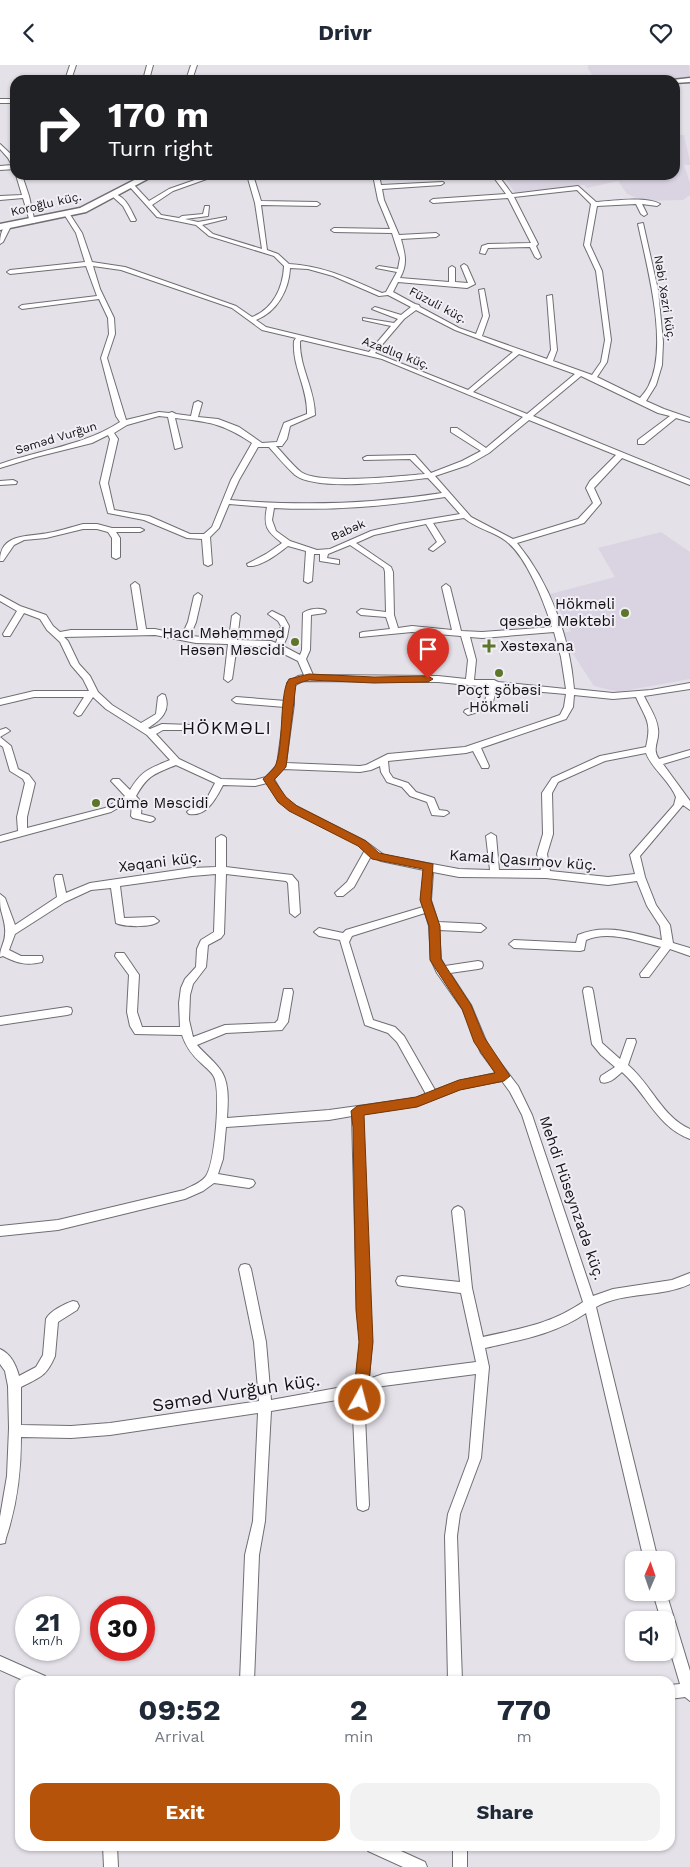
<!DOCTYPE html>
<html lang="en">
<head>
<meta charset="utf-8">
<style>
	:root { --surface:#fff; --page:#f2f2f3; --text:#1f2937; --muted:#747a83; --accent:#b45309 }
	body { margin:0; font-family:"Work Sans",sans-serif; background:var(--page); color:var(--text); height:100vh; display:flex; flex-direction:column; font-size:19px; white-space:nowrap }
	* { box-sizing:border-box; margin:0 }
	p { font-size:16px; color:var(--muted) }
	.icon { flex:none; width:28px; height:28px; fill:none; stroke:currentColor; stroke-width:2; stroke-linecap:round; stroke-linejoin:round }
	.map { position:relative; flex:1; overflow:hidden }
	.details { position:absolute; left:15px; top:1611px; width:660px; height:175px; display:flex; flex-direction:column; background:var(--surface); border-radius:15px; box-shadow:0 1px 4px #0004 }
	.details>* { flex:none }
	.top-card { position:absolute; left:10px; top:10px; width:670px; height:105px; border-radius:15px; box-shadow:0 1px 4px #0004; background:#202124; color:#fff; overflow:hidden }
	.needle { width:32px; rotate:2deg }
	.fabs { position:absolute; left:625px; top:1486px; display:grid; gap:10px }
	.fabs a { display:grid; place-items:center; width:50px; height:50px; border-radius:10px; background:var(--surface); box-shadow:0 1px 4px #0004; font-size:25px }
	.speed { position:absolute; left:15px; top:1531px; display:flex; gap:10px; font-size:25px; font-weight:700; text-align:center }
	.speed>* { display:grid; place-content:center; width:65px; height:65px; border-radius:50%; background:var(--surface); box-shadow:0 1px 4px #0004; line-height:1 }
	.speed small { font-size:12px; font-weight:400 }
	.speed .limit { border:8px solid #d22; background:#fff; color:#111 }
	.pin { position:absolute; display:grid; place-items:center; width:42px; height:42px; color:#fff; margin:-51px -21px; border-radius:50% 50% 50% 0; rotate:-45deg; box-shadow:0 0 5px #0007 }
	.pin .icon { rotate:45deg }
	.me { position:absolute; width:55px; margin:-28px; rotate:7deg; stroke-linejoin:round; filter:drop-shadow(0 0 4px #0008) }
	.turn { display:flex; align-items:center; gap:18px; height:105px; padding:0 15px; font-size:22px }
	.turn .icon { width:65px; height:65px; stroke-width:2.5 }
	.turn b { display:block; font-size:35px; line-height:42px }
	.eta { display:flex; justify-content:space-evenly; align-items:center; height:85px; text-align:center }
	.eta b { font-size:30px; font-weight:700; line-height:35px }
	.primary-button { display:flex; gap:10px; margin-top:auto; padding:10px 15px }
	.primary-button a { flex:1; height:58px; border-radius:15px; background:var(--accent); color:#fff; font-size:20px; font-weight:700; line-height:58px; text-align:center }
	.primary-button a+a { background:var(--page); color:var(--text) }
	header { display:flex; justify-content:space-between; align-items:center; height:65px; padding:0 15px; background:var(--surface); font-size:22px; font-weight:700 }
	.map>svg:first-child { display:block }
	.built { fill:#dad4e2 }
	.lines { fill:none; stroke-linecap:round; stroke-linejoin:round }
	.street-casing { stroke:#706d73; stroke-width:2 }
	.secondary-casing { stroke:#706d73; stroke-width:3 }
	.street { fill:#fff; fill-rule:evenodd }
	.secondary { fill:#fff; fill-rule:evenodd }
	.route { fill:#b45309; stroke:#753606 }
	.poi-dot { fill:#5d7629; stroke:#f1eef5; stroke-width:2 }
	.labels { text-anchor:middle; dominant-baseline:central; stroke-width:4; stroke-linejoin:round; paint-order:stroke }
	.far-street-label { font-size:12px; fill:#121113; stroke:#f1eef5 }
	.poi-label { font-size:15px; fill:#121113; stroke:#f1eef5; text-anchor:end }
	.street-label { font-size:15px; fill:#121113; stroke:#f1eef5 }
	.quarter-label { font-size:18px; letter-spacing:1px; fill:#121113; stroke:#f1eef5 }
	.near-street-label { font-size:18px; fill:#121113; stroke:#f1eef5 }
</style>
</head>
<body>
<header><svg class="icon" aria-label="back" viewBox="0 0 24 24"><path d="M15 5l-7 7 7 7"/></svg>Drivr<svg class="icon" aria-label="heart" viewBox="0 0 24 24"><path d="M12 20l-8-8c-3-5 5-10 8-4 3-6 11-1 8 4z"/></svg></header>
<div class="map">
<svg width="690" height="1802" viewBox="0 0 690 1802">
	<rect width="100%" height="100%" fill="#e4e1e8"/>
	<g class="built">
		<polygon points="588,0 689,0 690,12 658,15 596,15 588,4"/>
		<polygon points="675,70 684,70 690,97 690,100 684,100 690,118 690,130 683,135 645,136 627,129 618,116 587,123 584,120 515,128 503,110 675,110"/>
		<polygon points="661,467 690,487 690,614 618,627 594,621 560,569 571,566 550,529 615,512 598,483"/>
	</g>
	<g class="lines">
		<defs>
			<g id="street">
				<polygon points="70,0 76,0 71,15 65,15"/>
				<polygon points="147,0 153,0 149,15 143,15"/>
				<polygon points="191,0 197,0 192,15 186,15"/>
				<rect x="0" y="34" width="15" height="4"/>
				<polygon points="0,79 14,92 15,104 0,105 0,101 12,100 8,93 0,84"/>
				<polygon points="16,110 22,110 29,131 35,158 30,157 23,133 0,135 0,131 22,130"/>
				<polygon points="132,110 139,110 144,115 139,116"/>
				<path d="M209 110 215 111 173 126 152 140 161 150 179 153 182 151 203 149 205 141H209L208 151 185 154 198 157 226 152V154L202 160 213 169 262 184 255 138 247 110H253L261 136 317 137 320 139 317 141 261 140 267 185 278 189 289 199C324 201 350 214 382 228L386 227 397 207 376 203 379 201 398 204 400 193 392 168 334 167 331 165 334 163 390 164 378 135 373 110H379L381 120 443 117 444 118 441 120 382 124 384 135 399 170 436 168 439 170 436 172 401 174C405 189 408 199 400 213L449 217V203L452 201 455 203V217L468 218 461 201 464 199 467 201 475 219 467 223 398 217 393 227 415 239 419 240 420 242 459 263 476 269 483 251 479 225 484 224 489 251 482 271 547 294 551 285 547 231 552 230 557 285 553 296 592 310 601 297 605 275 596 206 584 180 591 139 577 125 514 132 538 179 536 181 541 192 538 194 535 192 530 182 488 183 485 189 480 188 482 181 488 179 531 178 508 133 433 138 430 136 433 134 506 129 492 110H498L512 129 578 121 596 137C612 136 646 131 660 139L657 141 642 139 647 149 644 151 641 149 636 139 597 141 590 180 602 206 611 275 607 297 597 312 640 333C643 329 647 325 649 320 669 280 647 202 638 159L643 158 658 225 663 277 662 300 656 320 646 336 664 344 690 353V357L676 353 644 379H638V375L670 351 658 348 581 311 533 351 690 415V420L622 393 594 423 601 438 584 458 517 478C550 518 570 573 574 624L613 628 651 625 690 618V624L644 631C649 642 657 652 658 664 660 676 651 683 659 694L690 685V691L663 699 690 736V745L683 740 640 791 645 812 656 840 670 860 673 878 690 883V891L670 884 649 912H641L640 909 661 882C638 876 608 865 586 875L584 885 580 886 514 883 509 879 514 875 576 878 578 870C605 858 634 868 662 875L660 861 647 841 637 816 608 820 546 813 459 812 433 807 431 835 438 857 481 859 486 863 481 867 439 865 441 894 445 901 478 896 482 897 483 900 482 903 478 904 450 908 471 940 489 983 518 1021 532 1050 593 1231 613 1224 672 1215 690 1208V1219C661 1233 624 1226 596 1242L658 1495H644L586 1248C556 1269 520 1275 485 1283L489 1302 481 1393 460 1449 457 1471 462 1616H448L445 1471 448 1449 469 1393 476 1309 383 1321 368 1325 365 1351 369 1440 368 1444 363 1446 358 1444 357 1440 353 1351 355 1329 337 1335 271 1346 265 1456 259 1490 254 1616H240L245 1490 253 1456 258 1348 110 1370 71 1373 21 1372C21 1407 17 1440 6 1473L5 1478 0 1479V1452L7 1411 9 1363 8 1321 5 1306 0 1299V1284C11 1289 16 1300 19 1311L36 1302 43 1290 46 1254C50 1246 64 1239 73 1236L77 1237 79 1241 77 1245 58 1257 55 1291C46 1312 40 1312 21 1322V1360L71 1361 110 1358 259 1336 254 1277 239 1204 241 1200 245 1199 249 1200 251 1204 266 1277 271 1335 337 1323 356 1317 360 1277 357 1245 352 1051 329 1055 226 1062 223 1094 218 1109 253 1115 255 1118 253 1121 249 1123 214 1118 203 1126 185 1134 58 1165 0 1171V1161L58 1155 184 1125C191 1121 201 1118 206 1111 215 1098 221 1026 214 1012 212 1007 205 1002 201 998 192 990 186 982 182 970L135 969 130 961 127 947 129 910 115 891 116 888H124L139 910 137 947 142 962H180L179 938 181 923 185 914 196 902 197 884 201 875 214 867 216 809 192 811 120 821 124 853 154 852 159 856C153 863 124 862 116 858L111 823 91 825 65 837 15 869 9 885 21 891H42L43 894 42 897C26 901 17 898 3 891L0 892C0 882 5 878 5 869 6 861 3 853 1 845 0 841 0 835 0 829L5 833 15 860 57 832 54 813 56 810H62L66 828 90 818 192 803 216 802V773L221 770 224 771 226 773V802L292 810 298 817 300 848 295 852 290 848 288 818 286 816 226 809 224 869 221 873 208 880 206 902 193 919 190 930 189 955 193 972 225 960 275 958 278 955 284 924H292L293 927 288 957 282 965 226 968 197 980C204 988 212 994 219 1003 230 1016 228 1037 227 1053L329 1045 416 1033 426 1029 397 977 388 968 365 960 340 875 319 871 314 867 319 863 343 868 346 865 423 842 421 835 424 805 381 796 371 791 354 822 343 831H337L335 828 347 817 365 785 359 780 290 745 279 737 267 718 255 721 223 720C216 733 207 752 189 749L187 747 189 745 205 737 215 718 176 700C154 709 148 710 136 731L142 738 141 749 153 752 155 754 153 756 150 757 133 753 131 751 132 739 130 736 111 747 0 777V771L18 766 17 752 25 718 23 714 10 706 3 682 0 680V665L6 663 10 666 0 672 11 681 18 704 29 710 35 718 27 752V763L105 743 125 731 113 718 111 716 113 714H119L130 725C142 705 149 704 170 695L147 670 106 644 93 632 81 650 78 651 74 648 84 632H34L0 640V634L34 626H89L83 614 71 600 60 577 47 565 40 554 24 548 10 571H4L3 569 17 546 0 536V530L20 541 46 550 53 561 60 567 71 565H138L131 520 135 517 139 520 146 564H155L182 570 188 557 194 531 198 528 202 531 196 557 190 571 229 574 232 551 236 548 240 551 237 575 271 576 276 578 281 561 278 556 268 549 272 546 284 552 289 561 287 572 283 581 300 590 302 585 303 548C308 544 321 542 326 546L325 548 311 550 310 585 306 594 313 610 438 611 466 614 468 595 461 571 412 567 360 572V568L363 567 390 564 386 552 361 550 357 547 361 544 386 547 385 507 384 503 350 480 328 489 327 493 339 495V499L320 496V489H314L312 516 308 518 304 516 306 486 288 481C277 489 262 502 248 501L247 499 266 489 282 478C267 466 263 462 267 442L229 439 219 463 210 472 212 499 208 501 204 499 202 474 187 473 144 455 108 448 100 418 110 374 108 370 92 378 36 392 0 403V399C40 385 85 380 120 357L116 351 101 293 109 269 108 253 99 234 22 244 19 242 22 240 97 231 86 201 10 209 7 207 10 205 85 197 76 168 64 149 65 148H69L82 168 92 197 125 202 236 241 252 252C273 244 283 223 284 201L274 191 209 171 196 160 157 152 129 121 134 120 149 136 169 124ZM93 201 121 205 232 243 262 265 296 273 294 276C292 302 308 323 307 349L284 358 277 377 262 378 239 362 218 354 198 352 202 338 198 336 194 338 191 351 176 349 172 347 169 348 159 347 126 355 107 293 115 269 114 253 100 224ZM290 203 308 204 333 211 379 231 388 230 411 242 401 250 375 242 372 244 398 254 394 258 363 253V255L391 261 369 287 266 262 256 255C277 247 289 225 290 203ZM416 245 455 265 513 287 468 325 375 288 404 254ZM302 275 382 294 523 352 486 383 457 363H451V367L481 386 462 396 431 408 415 390 367 391 363 393 364 395 410 394 425 409C400 411 319 420 301 407 292 400 284 389 276 381H282L287 374 290 361 315 350C315 324 299 302 300 276ZM519 289 575 309 527 349 473 327ZM159 351 168 352 175 384 182 382 175 353C209 357 222 358 252 378L231 415 212 462 204 469H190L149 451 114 445 108 418 118 374 114 368 127 360ZM529 355 616 390 590 416 586 423 593 438 578 454 513 474 471 452 435 411 468 400 489 388ZM258 382H269C277 391 286 402 295 410 317 427 400 416 428 413L442 428C371 439 301 441 230 435L239 415ZM445 432 460 449 400 459 371 466 330 484 317 485 290 476 276 466 272 455 274 443C332 446 389 441 445 432ZM464 453C477 464 493 466 506 476 527 492 544 537 552 562L482 567 461 566 450 522 446 519 442 522 452 565 412 561 398 563 394 550 393 507 391 502 356 478 374 470 426 459 437 477 429 484 433 486 445 477 433 458ZM554 567 561 592 566 624 498 617 494 615H474L476 595 470 572 482 573ZM155 570 196 578 228 579 224 614 228 617 232 614 237 580 270 582 298 596 304 610 298 611 287 618 286 636 236 632 232 635 236 638 285 642 277 700 266 712 255 715 221 714 179 694 156 669 163 665H189L192 664 193 662 192 660 162 659 150 664 148 663C161 655 171 646 165 630L162 629 158 632 156 649 141 658 112 640 98 627 90 611 79 599 68 576 64 572ZM303 616 438 617 489 622 484 639 465 645 464 647 468 650 491 643 497 623 566 629 564 642 560 650 465 682 388 689 366 700 360 701 286 698 294 639V621ZM574 630 613 634 636 632C646 655 652 656 646 682L600 691 552 713 542 728 543 769 537 789 541 805H499L496 771 491 768 486 771 490 805 459 804 384 790 365 776 296 741 285 733 274 714 283 704 360 707 371 705 380 701 381 707 387 717 402 722 410 731 427 737 432 750 444 751 449 748 447 746 439 745 434 733 416 727 408 718 393 713 389 707 388 696 466 688 473 686 482 703H488L489 701 481 683 566 654 573 642ZM646 688C652 704 669 715 676 732L674 740 630 790 635 809 608 812 550 806 547 789 553 769 552 728 558 717 605 696ZM425 848 429 861 431 895 437 908 463 945 481 988 496 1008 459 1016 435 1025 404 971 395 962 373 955 349 877 352 871ZM502 1016 510 1027 522 1050 583 1237C549 1260 521 1263 483 1272L472 1223 464 1146 462 1143 458 1141 454 1143 452 1146 460 1217 402 1211 398 1212 396 1216 398 1220 402 1221 461 1228 476 1297 383 1309 369 1314 372 1277 369 1245 363 1049 417 1041 460 1024Z"/>
				<path d="M112 129C125 129 131 145 136 155L135 156H131L123 141 112 131Z"/>
				<path d="M8 159 11 161 3 177 0 179C0 172 1 163 8 159Z"/>
				<polygon points="13,415 17,417 16,419 0,420 0,416"/>
				<path d="M83 459H97L112 463H140L144 465 140 467H116L120 473V492L116 494 112 492V473L108 467 97 464H83L46 473 24 475 14 480 3 496H0C0 468 28 472 48 468 60 466 71 462 83 459Z"/>
				<path d="M588 922 592 923 593 926 602 978 620 994 627 974H635L636 977 628 1000C651 1019 662 1052 690 1064V1074C657 1062 647 1029 622 1007 616 1012 609 1020 601 1017L600 1014 601 1011 615 1002 601 990 592 979 583 926 584 923Z"/>
				<polygon points="67,942 71,943 72,946 71,949 67,950 0,960 0,952"/>
				<polygon points="666,1527 690,1606 690,1636 685,1632 670,1634 670,1620 680,1619 666,1572 666,1555 661,1555 653,1528"/>
				<polygon points="0,1591 45,1611 47,1616 25,1616 0,1605"/>
				<polygon points="103,1781 117,1781 118,1802 104,1802"/>
				<polygon points="366,1781 390,1781 425,1797 427,1802 403,1802 368,1786"/>
				<rect x="453" y="1781" width="14" height="21"/>
			</g>
			<g id="secondary">
				<polygon points="690,13 690,17 675,18 675,15 672,15"/>
				<polygon points="144,110 155,110 86,147 0,165 0,159 80,143"/>
			</g>
		</defs>
		<use href="#street" class="street-casing"/>
		<use href="#secondary" class="secondary-casing"/>
		<use href="#street" class="street"/>
		<use href="#secondary" class="secondary"/>
	</g>
	<path class="route" d="M309 609 374 612 428 611 433 614 428 617 374 618 309 615 296 619 286 702 274 715 286 732 297 741 366 776 379 788 433 799 431 835 440 861 441 894 471 940 484 972 510 1011 504 1016 460 1025 417 1042 364 1050 373 1277 367 1335 365 1339 360 1341 355 1339 353 1335 359 1277 356 1245 353 1062 351 1046 357 1041 416 1032 459 1015 495 1008 474 977 462 944 430 895 429 861 420 835 423 804 372 794 358 781 289 746 278 737 263 714C267 709 274 705 276 699 284 679 279 628 289 614Z"/>
	<g class="poi-dot">
		<circle cx="625" cy="548" r="5"/>
		<circle cx="295" cy="577" r="5"/>
		<path d="M486.5 573.5h5v5h5v5h-5v5h-5v-5h-5v-5h5z"/>
		<circle cx="499" cy="608" r="5"/>
		<circle cx="96" cy="738" r="5"/>
	</g>
	<g class="labels">
		<g class="far-street-label">
			<text transform="translate(46 139) rotate(-13)">Koroğlu küç.</text>
			<text transform="translate(665 233) rotate(81)">Nəbi Xəzri küç.</text>
			<text transform="translate(438 240) rotate(28)">Füzuli küç.</text>
			<text transform="translate(396 288) rotate(21)">Azadlıq küç.</text>
			<text transform="translate(56 373) rotate(-17)">Səməd Vurğun</text>
			<text transform="translate(348 465) rotate(-24)">Babək</text>
		</g>
		<g class="poi-label">
			<text x="615" y="539">Hökməli<tspan x="615" dy="17">qəsəbə Məktəbi</tspan></text>
			<text x="285" y="568">Hacı Məhəmməd<tspan x="285" dy="17">Həsən Məscidi</tspan></text>
			<text x="500" y="581" text-anchor="start">Xəstəxana</text>
			<text x="499" y="625" text-anchor="middle">Poçt şöbəsi<tspan x="499" dy="17">Hökməli</tspan></text>
			<text x="106" y="738" text-anchor="start">Cümə Məscidi</text>
		</g>
		<g class="street-label">
			<text transform="translate(523 795) rotate(4)">Kamal Qasımov küç.</text>
			<text transform="translate(160 797) rotate(-7)">Xəqani küç.</text>
			<text transform="translate(572 1133) rotate(71)">Mehdi Hüseynzadə küç.</text>
		</g>
		<g class="quarter-label">
			<text x="227" y="662">HÖKMƏLI</text>
		</g>
		<g class="near-street-label">
			<text transform="translate(236 1327) rotate(-9)">Səməd Vurğun küç.</text>
		</g>
	</g>
</svg>
<div class="fabs">
<a><svg class="needle" viewBox="-14 -14 28 28"><path d="M0-13l5 13h-10z" fill="#e53935"/><path d="M0 13l5-13h-10z" fill="#747a83"/></svg></a>
<a><svg class="icon" aria-label="sound" viewBox="0 0 24 24"><path d="M4 9h4l5-4v14l-5-4H4zM17 9q2 3 0 6"/></svg></a>
</div>
<div class="speed"><div>21<small>km/h</small></div><div class="limit">30</div></div>
<div class="pin" style="left:428px;top:614px;background:#d93025"><svg class="icon" aria-label="arrive" viewBox="0 0 24 24"><path d="M6 21V4h12l-3 4 3 4H6"/></svg></div>
<svg class="me" style="left:360px;top:1335px" viewBox="-20 -20 40 40"><circle r="17" fill="#b45309" stroke="#fff" stroke-width="3"/><path d="M0-11L8 9 0 5-8 9z" fill="#fff"/></svg>
<div class="top-card">
<div class="turn"><svg class="icon" aria-label="right" viewBox="0 0 24 24"><path d="M7 20v-9h11M14 6l5 5-5 5"/></svg><div><b>170 m</b>Turn right</div></div>
</div>
<section class="details">
<div class="eta">
<div><b>09:52</b><p>Arrival</p></div>
<div><b>2</b><p>min</p></div>
<div><b>770</b><p>m</p></div>
</div>
<div class="primary-button"><a>Exit</a><a>Share</a></div>
</section>
</div>
</body>
</html>
